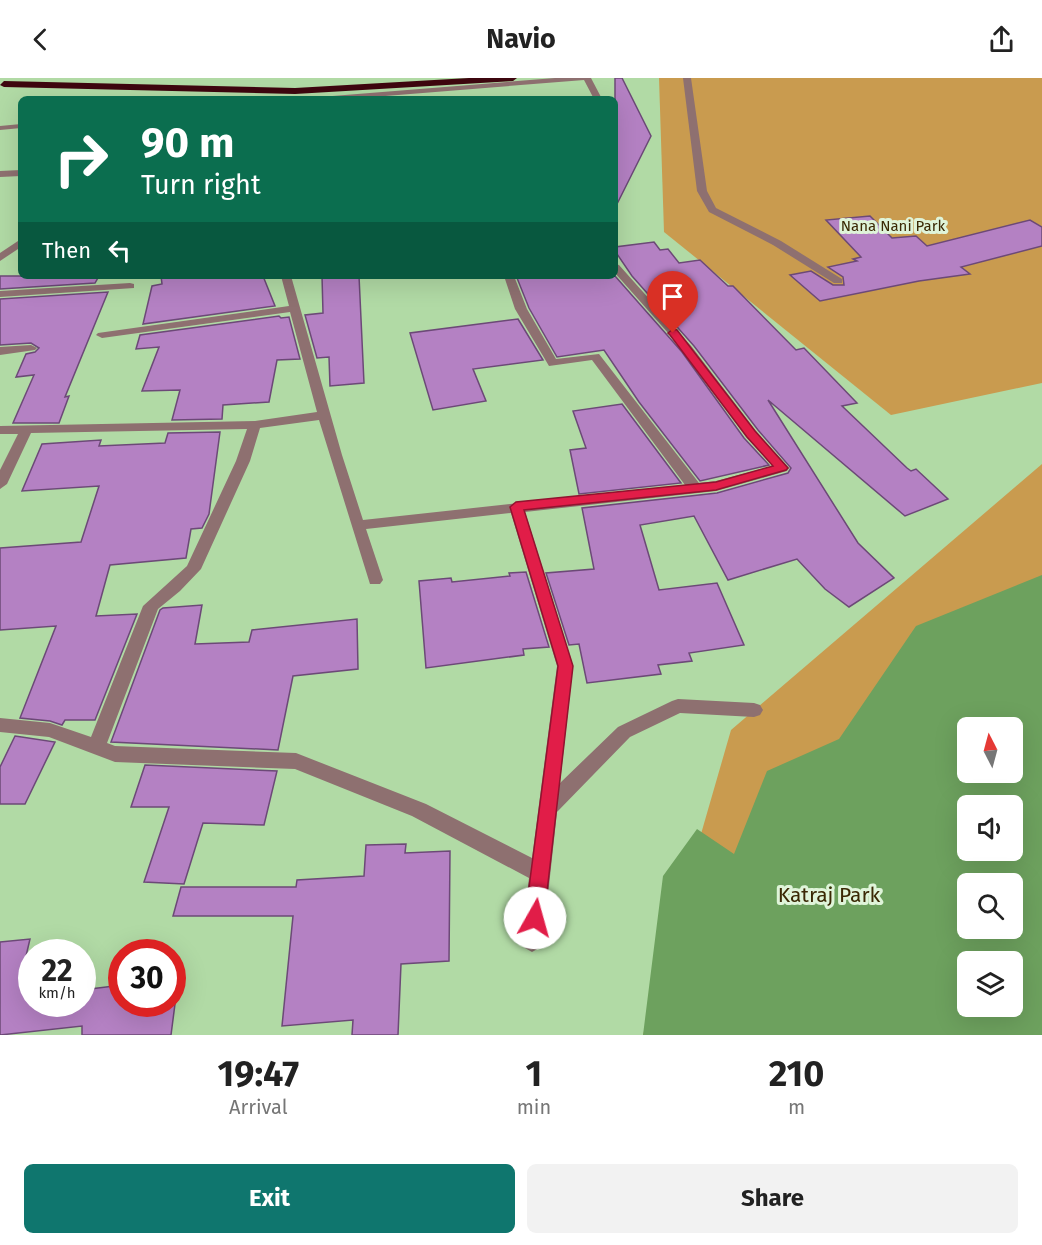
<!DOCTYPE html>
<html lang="en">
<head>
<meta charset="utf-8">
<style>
	:root { --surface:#fff; --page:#f2f2f2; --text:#222; --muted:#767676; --accent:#0f766e }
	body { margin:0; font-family:"Fira Sans",sans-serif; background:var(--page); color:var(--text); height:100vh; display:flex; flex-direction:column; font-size:22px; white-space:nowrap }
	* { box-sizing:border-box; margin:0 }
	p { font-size:20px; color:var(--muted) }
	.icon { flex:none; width:33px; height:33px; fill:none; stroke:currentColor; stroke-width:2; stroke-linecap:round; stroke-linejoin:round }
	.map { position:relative; height:957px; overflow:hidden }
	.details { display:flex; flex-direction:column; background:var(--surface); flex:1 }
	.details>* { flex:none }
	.hud { position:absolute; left:18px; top:18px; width:600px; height:183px; border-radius:9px; box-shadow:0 6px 24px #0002; background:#0b6e4f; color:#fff; overflow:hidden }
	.needle { width:39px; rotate:354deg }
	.tools { position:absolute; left:957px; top:639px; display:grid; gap:12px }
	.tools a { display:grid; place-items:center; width:66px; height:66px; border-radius:9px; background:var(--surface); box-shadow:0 6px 24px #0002; font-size:30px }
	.speed { position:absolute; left:18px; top:861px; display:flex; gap:12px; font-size:30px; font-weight:700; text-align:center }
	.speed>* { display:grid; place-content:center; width:78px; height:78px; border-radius:50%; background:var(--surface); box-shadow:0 6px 24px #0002; line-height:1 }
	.speed small { font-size:15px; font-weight:400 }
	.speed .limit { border:9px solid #d22; background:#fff; color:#111 }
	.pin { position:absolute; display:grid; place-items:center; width:51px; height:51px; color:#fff; margin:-62px -26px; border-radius:50% 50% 50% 0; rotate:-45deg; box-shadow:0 0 6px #0007 }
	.pin .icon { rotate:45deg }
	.me { position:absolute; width:66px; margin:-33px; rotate:7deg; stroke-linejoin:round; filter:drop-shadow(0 0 4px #0008) }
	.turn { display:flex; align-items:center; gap:21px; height:126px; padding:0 24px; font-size:27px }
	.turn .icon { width:78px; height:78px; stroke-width:2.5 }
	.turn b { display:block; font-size:42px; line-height:51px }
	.then { display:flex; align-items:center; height:57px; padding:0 24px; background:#0003; gap:12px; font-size:22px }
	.eta { display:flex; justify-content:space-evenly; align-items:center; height:102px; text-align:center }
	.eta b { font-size:36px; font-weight:700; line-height:42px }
	.primary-button { display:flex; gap:12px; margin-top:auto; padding:12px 24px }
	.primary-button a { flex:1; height:69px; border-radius:9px; background:var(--accent); color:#fff; font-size:24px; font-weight:700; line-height:69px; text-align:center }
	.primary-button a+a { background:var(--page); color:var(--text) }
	header { display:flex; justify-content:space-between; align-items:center; height:78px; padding:0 24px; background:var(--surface); font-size:27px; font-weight:700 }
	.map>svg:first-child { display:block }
	.green { fill:#c99b4f; fill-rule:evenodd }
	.water { fill:#6da15e; fill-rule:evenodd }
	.building { fill:#b481c3; stroke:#6c4977; stroke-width:1.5 }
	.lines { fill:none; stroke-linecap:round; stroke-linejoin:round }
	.minor { fill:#8e7070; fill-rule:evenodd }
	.highway { fill:#3e060f; fill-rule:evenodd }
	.route { fill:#e11d48; stroke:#92132f; stroke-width:1.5 }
	.labels { text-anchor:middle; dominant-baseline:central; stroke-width:6; stroke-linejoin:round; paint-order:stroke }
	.far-park-label { font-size:15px; fill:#3a2804; stroke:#dff4d9 }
	.near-park-label { font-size:21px; fill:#3a2804; stroke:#dff4d9 }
</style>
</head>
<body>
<header><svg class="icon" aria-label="back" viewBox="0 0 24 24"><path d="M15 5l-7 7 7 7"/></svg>Navio<svg class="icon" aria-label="share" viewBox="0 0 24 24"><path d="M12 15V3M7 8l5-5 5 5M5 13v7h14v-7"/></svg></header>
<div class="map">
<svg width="1042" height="957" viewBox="0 0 1042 957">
	<rect width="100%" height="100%" fill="#b1daa5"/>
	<g class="green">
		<polygon points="659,0 1042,0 1042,305 891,337 664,154"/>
		<path d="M1042 386V957H643L731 652ZM968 650H1012V694H968ZM968 728H1012V772H968ZM968 806H1012V850H968ZM968 884H1012V928H968Z"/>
	</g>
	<path class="water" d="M1042 497V957H643L663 798 697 751 734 776 767 693 839 661 916 548ZM968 650H1012V694H968ZM968 728H1012V772H968ZM968 806H1012V850H968ZM968 884H1012V928H968Z"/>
	<g class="building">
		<polygon points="615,0 622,0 651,58 615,130"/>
		<polygon points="870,138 892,160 916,158 927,168 1030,142 1042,149 1042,168 961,189 970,196 919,203 820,223 790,197 811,193 833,207 844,207 843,199 828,189 857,183 853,181 861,179 826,142"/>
		<polygon points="654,164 660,172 668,171 679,185 700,182 728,208 733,208 796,272 804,270 857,325 842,328 907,390 911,393 916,391 948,421 905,438 768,322 858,465 894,500 849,529 825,511 797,481 728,502 694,438 640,447 659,512 717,505 744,567 689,575 692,583 658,587 661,596 587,605 579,566 569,567 546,495 594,491 582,430 717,415 788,395 791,390 758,352 694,268 632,198 615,173 615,169"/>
		<polygon points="0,198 99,198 95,205 0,211"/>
		<polygon points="161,198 263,198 275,228 143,246 152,208 162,206"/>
		<polygon points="322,198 359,198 364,305 330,308 329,279 317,280 305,237 323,235"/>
		<polygon points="538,198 615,198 682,274 744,360 769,387 700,403 639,324 604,272 557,279 529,230 517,200"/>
		<polygon points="108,214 65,319 69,318 59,345 13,345 34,297 16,299 26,276 35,274 39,270 31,265 0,267 0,221"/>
		<polygon points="279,238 281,240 289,239 300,281 277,282 269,324 223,327 222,341 172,342 180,312 142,313 159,269 136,271 140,257"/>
		<polygon points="518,241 543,282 473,291 486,323 433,332 410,255"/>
		<polygon points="622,326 681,405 579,416 570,372 586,370 573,333"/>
		<polygon points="220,354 209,436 202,450 191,451 186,480 110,487 96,538 137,536 95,642 65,642 62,647 50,643 20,640 56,548 0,552 0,470 81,464 99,408 22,413 42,366 101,362 99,368 165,365 168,355"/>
		<polygon points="526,494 549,569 523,571 524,577 426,590 419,503 451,500 452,504 510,498 509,495"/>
		<polygon points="202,527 195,566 249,564 252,552 357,541 358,591 293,598 278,672 111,664 160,532 163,530"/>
		<polygon points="15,658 55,664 25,726 0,726 0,689"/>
		<polygon points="145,687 277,693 264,747 203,745 184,806 144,804 169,729 131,729"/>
		<polygon points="406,766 405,775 450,773 449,883 401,886 398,957 352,957 353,942 282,948 293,838 173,838 181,809 296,809 297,802 364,798 366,767"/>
		<polygon points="30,861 23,891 32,890 32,926 82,926 82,912 122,907 122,926 175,926 171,957 82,957 82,948 0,957 0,864"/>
	</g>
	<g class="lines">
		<g class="minor">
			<polygon points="555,0 591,0 602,21 594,21 584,2 348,21 316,21 320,19"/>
			<polygon points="683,0 691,0 707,113 716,130 781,163 842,201 842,205 834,205 773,167 709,134 697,113"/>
			<polygon points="21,46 21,50 0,52 0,48"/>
			<polygon points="21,92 21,98 0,99 0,93"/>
			<polygon points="21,161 21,169 0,183 0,175"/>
			<path d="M615 186 619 187 692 269 756 353 789 390 787 393 716 413 525 434 573 588 560 705 618 649 672 623 678 621 754 625 760 627 763 632 760 637 754 639 680 635 630 659 557 734 543 863 539 870 532 874 525 870 521 863 529 800 412 738 295 691 115 684 49 659 0 654V640L50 645 91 659 143 528 187 488 236 383 247 351 31 355 7 406 0 411V392L18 356H0V348L255 343 317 334 290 234 102 260 96 257 98 255 289 228 281 198H291L342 377 363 442 685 407 592 282 549 288 515 231 504 198H514L527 231 556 281 599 276 699 405 716 403 773 388 746 359 684 273 615 195ZM319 342 370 506H380L383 502 366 451 511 435 557 588 532 780 426 726 296 675 115 668 107 665 158 531 180 513 201 491 250 383 260 350Z"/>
			<polygon points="130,205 134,206 134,210 0,219 0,213"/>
			<polygon points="31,267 37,270 35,272 0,277 0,269"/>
		</g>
		<polygon class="highway" points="469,0 517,0 513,3 295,16 4,9 0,7 4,3 295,10"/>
	</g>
	<polygon class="route" points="673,251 677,252 755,353 788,390 786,392 716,412 524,432 573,588 544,840 541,847 535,849 528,847 525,840 558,588 510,429 516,424 716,404 773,388 747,359 670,257 668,255"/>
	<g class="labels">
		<g class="far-park-label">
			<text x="893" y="148">Nana Nani Park</text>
		</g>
		<g class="near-park-label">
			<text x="829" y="817">Katraj Park</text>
		</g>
	</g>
</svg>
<div class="tools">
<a><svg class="needle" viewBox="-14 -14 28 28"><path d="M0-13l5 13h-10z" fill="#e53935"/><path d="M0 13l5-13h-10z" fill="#767676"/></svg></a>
<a><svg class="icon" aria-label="sound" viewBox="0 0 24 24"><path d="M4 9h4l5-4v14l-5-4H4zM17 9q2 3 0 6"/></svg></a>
<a><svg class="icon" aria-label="search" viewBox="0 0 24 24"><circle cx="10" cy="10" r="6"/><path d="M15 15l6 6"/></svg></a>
<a><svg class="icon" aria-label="layers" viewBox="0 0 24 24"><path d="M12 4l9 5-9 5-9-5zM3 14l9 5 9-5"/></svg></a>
</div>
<div class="speed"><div>22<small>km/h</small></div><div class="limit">30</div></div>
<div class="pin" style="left:673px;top:255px;background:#d93025"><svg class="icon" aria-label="arrive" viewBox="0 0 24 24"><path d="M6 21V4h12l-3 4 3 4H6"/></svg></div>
<svg class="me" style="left:535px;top:840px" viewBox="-20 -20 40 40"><circle r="19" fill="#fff"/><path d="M0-13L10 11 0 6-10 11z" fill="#e11d48"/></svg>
<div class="hud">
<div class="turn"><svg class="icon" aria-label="right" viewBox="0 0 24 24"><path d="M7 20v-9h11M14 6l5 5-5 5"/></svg><div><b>90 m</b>Turn right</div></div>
<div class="then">Then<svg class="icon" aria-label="left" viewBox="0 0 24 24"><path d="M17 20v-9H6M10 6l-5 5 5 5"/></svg></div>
</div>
</div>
<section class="details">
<div class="eta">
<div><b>19:47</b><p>Arrival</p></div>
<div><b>1</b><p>min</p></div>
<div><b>210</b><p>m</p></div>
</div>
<div class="primary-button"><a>Exit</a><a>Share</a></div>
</section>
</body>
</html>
